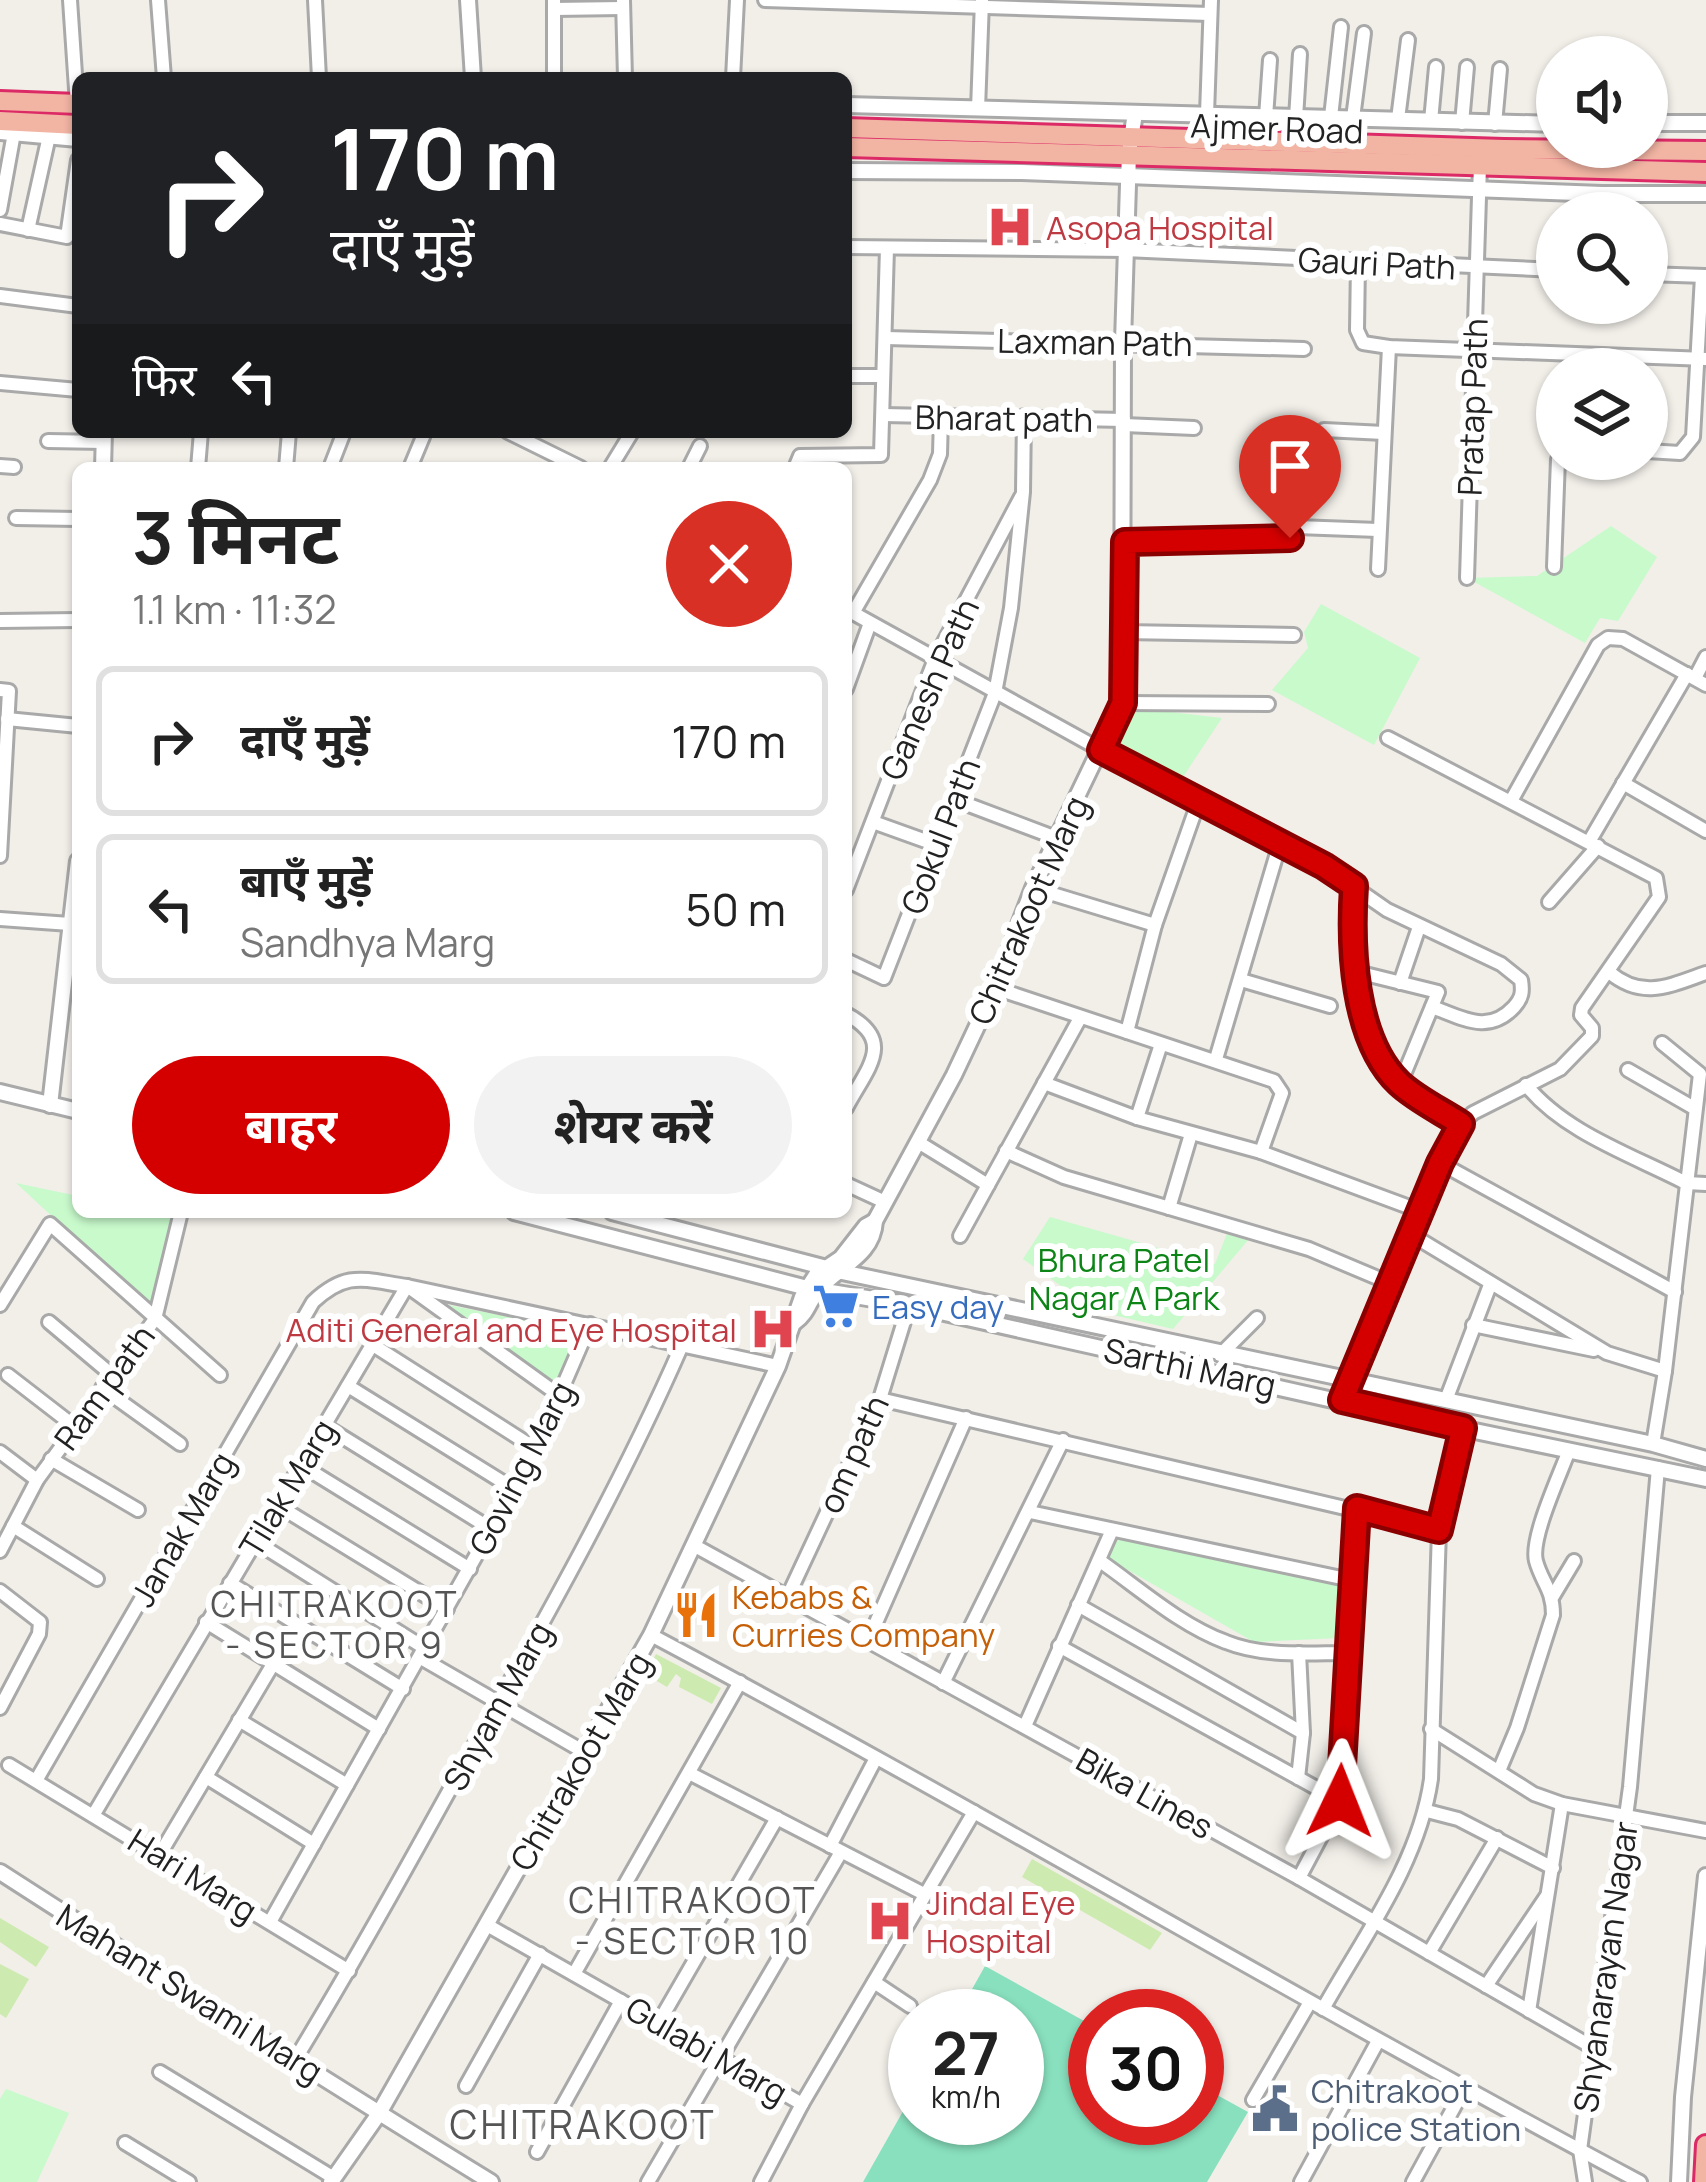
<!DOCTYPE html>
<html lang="hi">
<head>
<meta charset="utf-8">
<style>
	:root { --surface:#fff; --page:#f2f2f2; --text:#222; --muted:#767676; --line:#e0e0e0; --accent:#d40000 }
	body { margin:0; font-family:Manrope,"Noto Sans Devanagari",sans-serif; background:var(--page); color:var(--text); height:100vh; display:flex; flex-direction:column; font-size:45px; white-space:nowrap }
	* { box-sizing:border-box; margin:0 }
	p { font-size:39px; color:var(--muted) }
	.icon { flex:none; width:66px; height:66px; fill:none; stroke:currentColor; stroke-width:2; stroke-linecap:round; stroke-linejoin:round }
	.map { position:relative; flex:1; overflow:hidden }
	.panel { position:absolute; left:72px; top:462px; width:780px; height:756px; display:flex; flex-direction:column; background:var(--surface); border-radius:18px; box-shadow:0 3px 9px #0004 }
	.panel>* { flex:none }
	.banner { position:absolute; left:72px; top:72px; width:780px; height:366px; border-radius:18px; box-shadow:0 3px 9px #0004; background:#202124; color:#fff; overflow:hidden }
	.fabs { position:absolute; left:1536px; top:36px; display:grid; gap:24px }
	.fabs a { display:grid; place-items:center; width:132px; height:132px; border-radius:50%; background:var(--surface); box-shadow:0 3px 9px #0004; font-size:60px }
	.speed { position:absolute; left:888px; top:1989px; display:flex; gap:24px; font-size:60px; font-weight:700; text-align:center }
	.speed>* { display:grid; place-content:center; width:156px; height:156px; border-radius:50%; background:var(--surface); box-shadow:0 3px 9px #0004; line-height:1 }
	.speed small { font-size:30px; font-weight:400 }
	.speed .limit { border:18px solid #d22; background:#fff; color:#111 }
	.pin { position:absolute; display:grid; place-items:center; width:102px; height:102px; color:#fff; margin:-123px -51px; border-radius:50% 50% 50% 0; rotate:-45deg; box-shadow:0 0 12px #0007 }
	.pin .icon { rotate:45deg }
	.me { position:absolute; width:132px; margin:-66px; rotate:2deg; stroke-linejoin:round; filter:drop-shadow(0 0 9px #0008) }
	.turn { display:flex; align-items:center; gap:42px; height:252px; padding:0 60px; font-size:54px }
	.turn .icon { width:156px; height:156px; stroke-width:2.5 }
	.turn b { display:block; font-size:84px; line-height:102px }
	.then { display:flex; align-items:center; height:114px; padding:0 60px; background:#0003; gap:24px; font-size:45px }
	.round { display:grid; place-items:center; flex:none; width:126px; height:126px; border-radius:63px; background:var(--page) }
	.head { display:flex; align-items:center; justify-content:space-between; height:204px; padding:0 60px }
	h1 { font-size:72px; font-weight:700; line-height:90px }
	.cta { display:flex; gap:24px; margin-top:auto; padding:24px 60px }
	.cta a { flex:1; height:138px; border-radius:72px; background:var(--accent); color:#fff; font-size:48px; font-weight:700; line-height:138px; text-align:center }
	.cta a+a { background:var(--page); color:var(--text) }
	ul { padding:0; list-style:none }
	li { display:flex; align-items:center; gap:36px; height:150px; margin:0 24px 18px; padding:0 36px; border:6px solid var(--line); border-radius:18px }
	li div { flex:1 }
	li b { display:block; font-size:45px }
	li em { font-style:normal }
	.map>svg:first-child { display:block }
	.grass { fill:#cdebb0 }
	.park { fill:#c8facc }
	.pitch { fill:#88e0be }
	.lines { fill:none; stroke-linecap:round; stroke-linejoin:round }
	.minor-casing { stroke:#a9a9a9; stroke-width:18 }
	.tertiary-casing { stroke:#a9a9a9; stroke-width:20 }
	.trunk-casing { stroke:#dc2a67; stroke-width:24 }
	.minor { stroke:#fff; stroke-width:12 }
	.tertiary { stroke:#fff; stroke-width:14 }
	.trunk { stroke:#f2b4a3; stroke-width:18 }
	.route-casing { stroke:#8a0000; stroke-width:30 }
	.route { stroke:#d40000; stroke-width:21 }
	.labels { text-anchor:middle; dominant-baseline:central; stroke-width:12; stroke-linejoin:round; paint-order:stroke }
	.street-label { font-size:33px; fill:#222; stroke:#fff }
	.health-label { font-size:33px; fill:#be3a42; stroke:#fff; text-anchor:start }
	.park-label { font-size:33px; fill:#0c8416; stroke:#fff }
	.shop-label { font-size:33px; fill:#366cbe; stroke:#fff; text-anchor:start }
	.food-label { font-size:33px; fill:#c56008; stroke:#fff; text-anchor:start }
	.service-label { font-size:33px; fill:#4e5e75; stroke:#fff; text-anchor:start }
	.neighbourhood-label { font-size:36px; letter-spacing:3px; fill:#555; stroke:#fff }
	.quarter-label { font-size:39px; letter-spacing:3px; fill:#555; stroke:#fff }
</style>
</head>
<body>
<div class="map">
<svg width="1706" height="2182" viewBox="0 0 1706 2182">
	<rect width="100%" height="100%" fill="#f2efe9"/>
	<g class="grass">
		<polygon points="656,1654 721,1688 712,1704 679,1687 681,1678 676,1674 667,1687 645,1674"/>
		<polygon points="1032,1859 1162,1933 1150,1950 1022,1877"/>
		<polygon points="0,1918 49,1947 36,1967 0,1942"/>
		<polygon points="0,1964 29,1979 6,2018 0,2014"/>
	</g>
	<g class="park">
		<polygon points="1611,526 1657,557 1618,621 1600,618 1585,643 1467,578 1537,576"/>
		<polygon points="1321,604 1420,658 1374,745 1272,690 1308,648 1304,632"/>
		<polygon points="1129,707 1222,718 1181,780 1120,747"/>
		<polygon points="16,1183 78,1196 78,1212 172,1215 151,1308"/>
		<polygon points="1050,1217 1215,1264 1228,1231 1249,1239 1173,1329 1096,1311 1023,1259"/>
		<polygon points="417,1299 582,1331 556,1388"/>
		<polygon points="1118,1537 1344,1587 1339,1638 1254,1642 1107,1558"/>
		<polygon points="6,2089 69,2113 37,2182 0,2182 0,2099"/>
	</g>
	<polygon class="pitch" points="985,1966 1095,2027 1095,2118 1197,2118 1197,2084 1248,2112 1207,2182 863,2182 915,2090 915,2118 1017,2118 1017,2016 957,2016"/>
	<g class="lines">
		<defs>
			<g id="minor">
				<polyline points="70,0 77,104"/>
				<polyline points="158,0 164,78"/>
				<polyline points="315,0 319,78"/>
				<polyline points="554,0 554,78"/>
				<polyline points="623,0 625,78"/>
				<polyline points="765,0 1210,14"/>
				<polyline points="554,9 623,8"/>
				<polyline points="733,78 737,0"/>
				<polyline points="978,109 982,1"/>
				<polyline points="1207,114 1211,0"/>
				<polyline points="1266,117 1270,60"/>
				<polyline points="1331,117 1341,27"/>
				<polyline points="1296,118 1300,54"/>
				<polyline points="1353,118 1364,33"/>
				<polyline points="1398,119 1408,40"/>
				<polyline points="1431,121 1436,67"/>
				<polyline points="1462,123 1467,67"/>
				<polyline points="1495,124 1500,69"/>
				<polyline points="0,210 14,133"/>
				<polyline points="0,224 67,237 78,160"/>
				<polyline points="28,230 49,136"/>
				<polyline points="846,247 1125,250 1557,270"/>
				<polyline points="1358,262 1357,330 1363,343 1389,347 1706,359"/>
				<polyline points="1647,274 1705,276"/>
				<polyline points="0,296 78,306"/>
				<polyline points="886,338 1304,349"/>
				<polyline points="846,376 883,376"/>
				<polyline points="0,383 78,390"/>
				<polyline points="883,415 1124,420"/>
				<polyline points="1124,425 1194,428"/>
				<polyline points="1324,430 1384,433"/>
				<polyline points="508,432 581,468"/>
				<polyline points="48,441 104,442"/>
				<polyline points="1647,451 1680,453 1693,437 1702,276"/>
				<polyline points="0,466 14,467"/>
				<polyline points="198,468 201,432"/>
				<polyline points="286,468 289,432"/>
				<polyline points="330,468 344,432"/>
				<polyline points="410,468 425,432"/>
				<polyline points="610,468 632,432"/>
				<polyline points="689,468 700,446"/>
				<polyline points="795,468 800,456 881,455 887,248"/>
				<polyline points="16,518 78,519"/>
				<polyline points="1125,542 1285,539 1294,534 1297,527 1378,530"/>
				<polyline points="1554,567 1558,459"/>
				<polyline points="1378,569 1389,347"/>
				<polyline points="1467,578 1480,165"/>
				<path d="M846 609 1101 750 1324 866 1354 887C1350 946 1353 1039 1398 1083 1416 1099 1441 1111 1461 1124"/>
				<polyline points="853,613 930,480 940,454 941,417"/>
				<polyline points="0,621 78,620"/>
				<polyline points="1123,632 1294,635"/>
				<polyline points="1695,678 1706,657"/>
				<polyline points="846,689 870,623"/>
				<polyline points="0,690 9,691 0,856"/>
				<polyline points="1122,703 1268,704"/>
				<polyline points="7,719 78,726"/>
				<polyline points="1623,783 1706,831"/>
				<polyline points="953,799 1059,839"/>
				<polyline points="1511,801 1598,645 1608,638 1623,639 1706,685"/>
				<polyline points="873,822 937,845"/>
				<polyline points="1589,842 1687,674"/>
				<path d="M1354 887 1387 910 1501 964 1521 980C1523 992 1522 998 1514 1007 1488 1035 1463 1018 1432 1007"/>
				<polyline points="1033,888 1155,925"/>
				<polyline points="846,890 935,659 1021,497"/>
				<polyline points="1549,902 1598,846"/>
				<polyline points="0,919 70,924"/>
				<polyline points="846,960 884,978 995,693 1011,608 1023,492 1024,416"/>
				<polyline points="1357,972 1438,992 1400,1084"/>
				<path d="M1609 972C1642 1000 1669 986 1706 973"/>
				<polyline points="1241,980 1330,1006"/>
				<polyline points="1400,983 1419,927"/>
				<polyline points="995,988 1274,1081 1282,1093 1261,1152"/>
				<path d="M846 1014C897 1041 867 1068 846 1108"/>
				<polyline points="1127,1032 1155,925 1199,800"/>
				<polyline points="1216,1059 1280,843"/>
				<polyline points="1628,1070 1694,1108"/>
				<polyline points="1044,1083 1137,1118 1261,1152 1420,1211"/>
				<path d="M1526 1085C1565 1133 1632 1155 1686 1183L1706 1184"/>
				<polyline points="1137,1118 1161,1044"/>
				<polyline points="918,1142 988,1185 1080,1018"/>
				<polyline points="1006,1151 1064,1177 1309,1249 1392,1284"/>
				<polyline points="1440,1163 1675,1292"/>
				<polyline points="846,1184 885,1202"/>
				<polyline points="1169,1208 1191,1134"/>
				<polyline points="1412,1235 1607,1353 1665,1371"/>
				<polyline points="960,1236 988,1185"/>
				<polyline points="0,1305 50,1224 220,1375"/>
				<polyline points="49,1322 112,1375"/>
				<polyline points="1473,1325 1594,1350"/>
				<polyline points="373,1345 536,1449"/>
				<polyline points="1220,1355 1257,1318"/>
				<polyline points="8,1375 74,1426"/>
				<polyline points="348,1386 514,1489"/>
				<polyline points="102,1388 180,1444"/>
				<polyline points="880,1399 1439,1530"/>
				<polyline points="1342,1400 1440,1163 1461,1124 1473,1113 1560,1069 1592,1036 1592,1028 1581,1015 1582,1008 1659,897 1656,878 1388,738"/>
				<polyline points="1446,1400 1490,1285"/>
				<polyline points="325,1426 491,1529"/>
				<polyline points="1653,1444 1665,1371 1700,1074 1662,1043"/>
				<polyline points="0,1452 37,1480"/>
				<polyline points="51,1459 138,1510"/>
				<polyline points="301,1465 470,1569"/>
				<polyline points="277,1505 447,1609"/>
				<polyline points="1030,1512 1351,1580"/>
				<polyline points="13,1526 97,1579"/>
				<polyline points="256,1542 426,1649"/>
				<polyline points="695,1546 1299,1878 1592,2047"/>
				<polyline points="0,1551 37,1480 155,1319 181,1212"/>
				<path d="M1100 1561C1140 1589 1180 1625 1226 1642 1263 1657 1307 1653 1347 1653"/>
				<polyline points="230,1583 403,1689"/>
				<polyline points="0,1591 40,1622 39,1634 0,1708"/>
				<polyline points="1553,1596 1574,1561"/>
				<polyline points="787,1598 880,1399 909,1305"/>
				<polyline points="1078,1605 1303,1733"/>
				<polyline points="206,1622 379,1729"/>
				<path d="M651 1635C984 1812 1308 2006 1640 2182"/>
				<polyline points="867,1643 966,1418"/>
				<polyline points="1059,1646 1340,1801"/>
				<polyline points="421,1658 586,1753"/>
				<polyline points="943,1683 1063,1440"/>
				<polyline points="239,1720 347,1785"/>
				<polyline points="1025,1726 1112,1530"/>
				<polyline points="1431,1729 1534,1794 1562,1804 1706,1831"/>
				<polyline points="9,1765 349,1971"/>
				<path d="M1499 1771 1517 1728 1553 1615C1553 1589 1542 1583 1536 1561 1530 1538 1560 1475 1569 1450"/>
				<polyline points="689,1773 924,1894"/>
				<polyline points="206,1777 314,1844"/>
				<polyline points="1298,1778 1303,1733 1299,1653"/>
				<path d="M37 1779 313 1302C347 1270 364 1280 407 1286L778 1366"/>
				<polyline points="1427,1811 1458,1819 1553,1868"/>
				<polyline points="94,1814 407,1286 560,1396"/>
				<polyline points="830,1846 876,1758"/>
				<polyline points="160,1854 273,1664"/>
				<polyline points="1299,1878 1340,1801 1357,1508"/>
				<polyline points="270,1922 536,1449 590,1324"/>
				<polyline points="487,1925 802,2104"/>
				<polyline points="1429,1953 1497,1838"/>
				<polyline points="574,1974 740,1682"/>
				<polyline points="874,1982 910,2006"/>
				<polyline points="1486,1986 1546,1897"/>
				<path d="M1323 2009C1364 1936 1419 1863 1431 1779L1439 1530 1464 1428"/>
				<polyline points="1529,2011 1562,1804"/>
				<polyline points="659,2022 777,1818"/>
				<path d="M296 2058C361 1951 421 1842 481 1733 553 1605 623 1480 682 1345"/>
				<polyline points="160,2072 334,2178"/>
				<polyline points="466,2086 540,1954"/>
				<polyline points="1253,2100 1310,2002"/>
				<polyline points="125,2143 189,2182"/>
				<polyline points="537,2152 621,2001"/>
				<polyline points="648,2182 841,1852"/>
				<polyline points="761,2182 802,2104 974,1812"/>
				<polyline points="1301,2182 1378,2041"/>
				<polyline points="1413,2182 1465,2087"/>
				<polyline points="1585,2182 1580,2150 1630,1787 1658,1468"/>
			</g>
			<g id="tertiary">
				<polyline points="468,0 473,78"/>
				<polyline points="846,105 1557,124"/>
				<polyline points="1647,123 1706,123"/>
				<polyline points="0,132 78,139"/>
				<polyline points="846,171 1022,172 1602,194 1706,194"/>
				<polyline points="103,468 104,432"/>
				<polyline points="0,1092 78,1111"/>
				<polyline points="50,1105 78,861"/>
				<polyline points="514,1212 807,1288 909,1305 1422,1420 1706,1479"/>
				<polyline points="612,1212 842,1272 1653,1444 1706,1459"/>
				<path d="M795 1322C808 1313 809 1300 819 1289 839 1266 873 1256 875 1221L954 1075 995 988 1033 888 1122 703 1123 342 1129 153 1135 113"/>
				<path d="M0 1872C163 1977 326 2081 491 2182"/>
				<polyline points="331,2182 378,2115 651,1635 778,1366 802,1297 816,1275 841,1258 866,1226 875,1221"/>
				<polyline points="1679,2182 1683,2097 1706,1876"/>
			</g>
			<g id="trunk">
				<polyline points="0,101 78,104"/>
				<polyline points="0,121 78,125"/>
				<polyline points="846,128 1504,149 1706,151"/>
				<polyline points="846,147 1706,172"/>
				<polyline points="1704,2182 1706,2145"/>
			</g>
		</defs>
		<use href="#minor" class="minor-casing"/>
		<use href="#tertiary" class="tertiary-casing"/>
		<use href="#trunk" class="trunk-casing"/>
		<use href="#minor" class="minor"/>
		<use href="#tertiary" class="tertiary"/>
		<use href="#trunk" class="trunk"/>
	</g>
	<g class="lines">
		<defs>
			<path id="route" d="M1290 538 1125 542 1123 703 1101 750 1324 866 1354 886C1350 946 1353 1039 1399 1083 1416 1099 1441 1111 1461 1124L1440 1163 1342 1400 1463 1428 1439 1530 1357 1508 1340 1801"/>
		</defs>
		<use href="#route" class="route-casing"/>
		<use href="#route" class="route"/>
	</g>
	<defs>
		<symbol id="hospital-bare" viewBox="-9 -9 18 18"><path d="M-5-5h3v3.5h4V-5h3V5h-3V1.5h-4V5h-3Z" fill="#e0444e" stroke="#fff" stroke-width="2.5" paint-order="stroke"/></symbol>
		<symbol id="supermarket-bare" viewBox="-9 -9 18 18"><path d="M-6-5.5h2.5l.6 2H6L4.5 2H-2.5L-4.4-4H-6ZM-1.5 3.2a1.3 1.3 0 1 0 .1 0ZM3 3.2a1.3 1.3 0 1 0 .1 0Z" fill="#3f7fe0" stroke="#fff" stroke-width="2.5" paint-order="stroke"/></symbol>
		<symbol id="restaurant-bare" viewBox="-9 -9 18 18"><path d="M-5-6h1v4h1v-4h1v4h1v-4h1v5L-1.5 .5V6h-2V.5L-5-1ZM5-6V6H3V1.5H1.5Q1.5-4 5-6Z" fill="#e8710a" stroke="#fff" stroke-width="2.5" paint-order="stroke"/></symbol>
		<symbol id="civic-bare" viewBox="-9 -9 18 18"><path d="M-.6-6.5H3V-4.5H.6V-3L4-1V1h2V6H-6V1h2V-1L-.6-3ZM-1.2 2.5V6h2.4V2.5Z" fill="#5c6f8a" stroke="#fff" stroke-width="2.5" paint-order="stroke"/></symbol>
	</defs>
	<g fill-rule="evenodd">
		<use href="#hospital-bare" x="977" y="194" width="66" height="66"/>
		<use href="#supermarket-bare" x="803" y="1273" width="66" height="66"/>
		<use href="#hospital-bare" x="740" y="1296" width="66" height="66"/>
		<use href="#restaurant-bare" x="663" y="1582" width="66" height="66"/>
		<use href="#hospital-bare" x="857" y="1888" width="66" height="66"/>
		<use href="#civic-bare" x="1242" y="2076" width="66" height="66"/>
	</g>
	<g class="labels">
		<g class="street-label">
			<text transform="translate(1277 128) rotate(2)">Ajmer Road</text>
			<text transform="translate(1377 263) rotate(3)">Gauri Path</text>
			<text transform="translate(1095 342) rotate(1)">Laxman Path</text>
			<text transform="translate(1472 407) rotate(-88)">Pratap Path</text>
			<text transform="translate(1004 418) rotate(1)">Bharat path</text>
			<text transform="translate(929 689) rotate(-66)">Ganesh Path</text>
			<text transform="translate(940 836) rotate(-69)">Gokul Path</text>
			<text transform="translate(1028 910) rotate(-66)">Chitrakoot Marg</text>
			<text transform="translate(1190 1367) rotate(12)">Sarthi Marg</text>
			<text transform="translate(104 1387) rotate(-54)">Ram path</text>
			<text transform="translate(853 1454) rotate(-66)">om path</text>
			<text transform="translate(521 1468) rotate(-63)">Goving Marg</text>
			<text transform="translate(287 1488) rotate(-59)">Tilak Marg</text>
			<text transform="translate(182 1529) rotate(-60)">Janak Marg</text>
			<text transform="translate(497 1706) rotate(-61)">Shyam Marg</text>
			<text transform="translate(580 1761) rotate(-60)">Chitrakoot Marg</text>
			<text transform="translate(1145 1793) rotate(29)">Bika Lines</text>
			<text transform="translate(193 1875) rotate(32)">Hari Marg</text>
			<text transform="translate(1605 1967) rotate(-82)">Shyanarayan Nagar</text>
			<text transform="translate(190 1993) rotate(32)">Mahant Swami Marg</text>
			<text transform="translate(707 2050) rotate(30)">Gulabi Marg</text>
		</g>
		<g class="health-label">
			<text x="1046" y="227">Asopa Hospital</text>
			<text x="737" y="1329" text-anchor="end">Aditi General and Eye Hospital</text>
			<text x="926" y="1902">Jindal Eye<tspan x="926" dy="38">Hospital</tspan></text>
		</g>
		<g class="park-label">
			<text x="1124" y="1259">Bhura Patel<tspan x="1124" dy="38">Nagar A Park</tspan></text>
		</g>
		<g class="shop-label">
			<text x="872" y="1306">Easy day</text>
		</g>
		<g class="food-label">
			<text x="732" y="1596">Kebabs &amp;<tspan x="732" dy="38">Curries Company</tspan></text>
		</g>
		<g class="service-label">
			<text x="1311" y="2090">Chitrakoot<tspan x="1311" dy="38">police Station</tspan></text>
		</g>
		<g class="neighbourhood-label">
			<text x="335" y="1603">CHITRAKOOT<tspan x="335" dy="41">- SECTOR 9</tspan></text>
			<text x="693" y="1899">CHITRAKOOT<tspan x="693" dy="41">- SECTOR 10</tspan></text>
		</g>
		<g class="quarter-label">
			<text x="583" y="2124">CHITRAKOOT</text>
		</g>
	</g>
</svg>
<div class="fabs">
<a><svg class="icon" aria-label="sound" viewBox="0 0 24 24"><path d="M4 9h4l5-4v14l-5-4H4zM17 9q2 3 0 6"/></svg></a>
<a><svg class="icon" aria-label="search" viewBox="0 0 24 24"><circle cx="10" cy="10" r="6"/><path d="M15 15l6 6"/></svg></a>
<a><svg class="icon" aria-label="layers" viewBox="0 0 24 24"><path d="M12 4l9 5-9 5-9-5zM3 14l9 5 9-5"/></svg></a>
</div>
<div class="speed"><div>27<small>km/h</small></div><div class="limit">30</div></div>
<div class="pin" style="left:1290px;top:538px;background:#d93025"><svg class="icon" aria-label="arrive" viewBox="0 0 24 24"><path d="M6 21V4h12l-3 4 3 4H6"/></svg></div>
<svg class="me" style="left:1340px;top:1801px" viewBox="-20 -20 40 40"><path d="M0-17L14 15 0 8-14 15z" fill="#d40000" stroke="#fff" stroke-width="4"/></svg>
<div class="banner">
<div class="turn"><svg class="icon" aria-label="right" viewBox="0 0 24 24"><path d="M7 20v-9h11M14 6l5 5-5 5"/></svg><div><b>170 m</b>दाएँ मुड़ें</div></div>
<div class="then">फिर<svg class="icon" aria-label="left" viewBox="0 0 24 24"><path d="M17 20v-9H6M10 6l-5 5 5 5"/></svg></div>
</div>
<section class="panel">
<div class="head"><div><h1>3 मिनट</h1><p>1.1 km · 11:32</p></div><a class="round" style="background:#d93025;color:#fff"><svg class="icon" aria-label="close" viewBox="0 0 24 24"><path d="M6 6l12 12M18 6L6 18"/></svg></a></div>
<ul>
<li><svg class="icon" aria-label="right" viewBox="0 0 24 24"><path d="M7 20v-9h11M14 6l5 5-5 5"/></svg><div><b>दाएँ मुड़ें</b></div><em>170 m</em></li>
<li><svg class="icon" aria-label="left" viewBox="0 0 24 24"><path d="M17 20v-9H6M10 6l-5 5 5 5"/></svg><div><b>बाएँ मुड़ें</b><p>Sandhya Marg</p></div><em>50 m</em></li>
</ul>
<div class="cta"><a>बाहर</a><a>शेयर करें</a></div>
</section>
</div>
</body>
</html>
